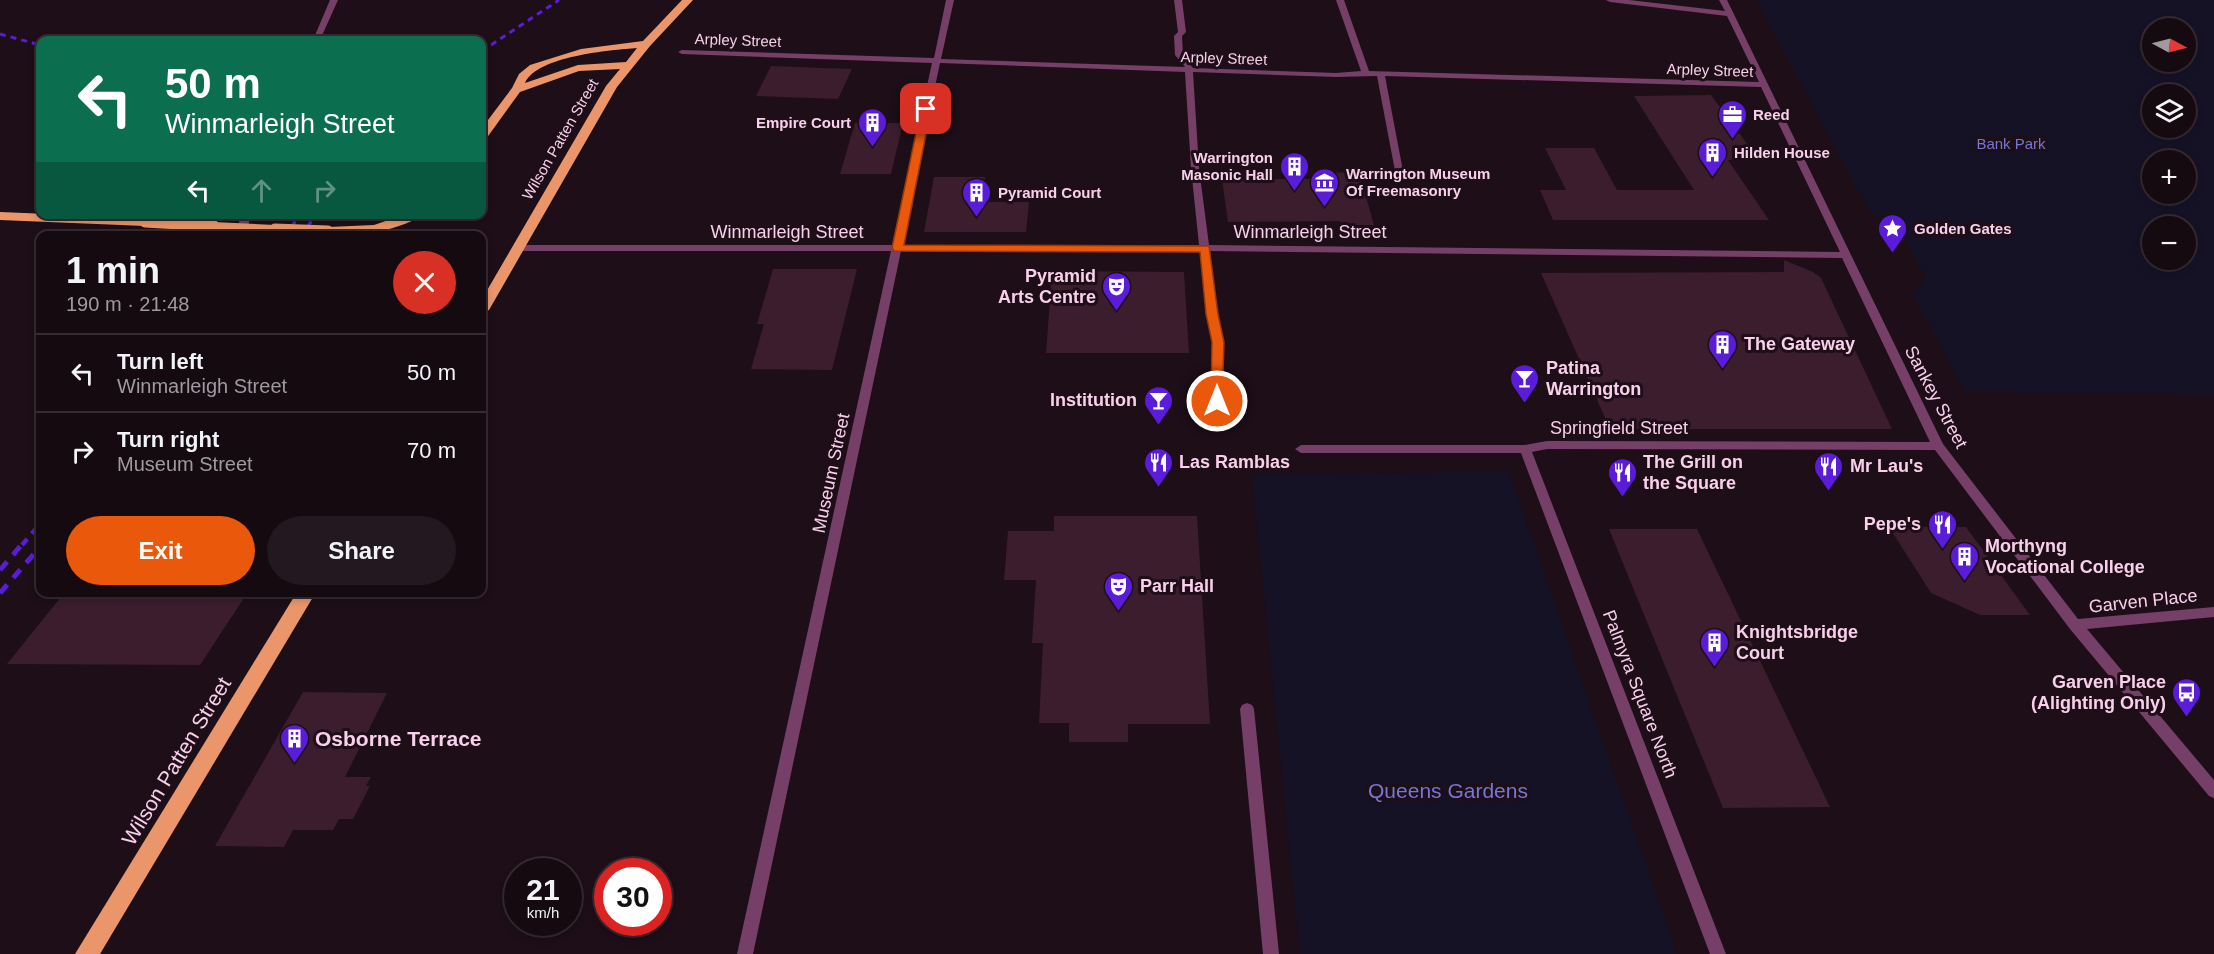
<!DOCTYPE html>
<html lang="en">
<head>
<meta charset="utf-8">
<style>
	:root { --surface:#160a11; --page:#23181f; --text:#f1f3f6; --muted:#9e9a9f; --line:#352b31; --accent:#ea580c }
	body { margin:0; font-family:Arial,sans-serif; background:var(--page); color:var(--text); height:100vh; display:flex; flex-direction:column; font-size:22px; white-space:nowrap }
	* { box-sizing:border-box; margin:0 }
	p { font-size:20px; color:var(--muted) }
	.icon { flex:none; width:33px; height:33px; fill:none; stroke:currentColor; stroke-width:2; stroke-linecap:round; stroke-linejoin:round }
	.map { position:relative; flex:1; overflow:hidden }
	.drawer { position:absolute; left:36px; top:231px; width:450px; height:366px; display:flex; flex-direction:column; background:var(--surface); border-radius:12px; box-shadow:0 3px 9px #0003,0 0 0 2px var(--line) }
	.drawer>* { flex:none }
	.top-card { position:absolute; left:36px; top:36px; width:450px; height:183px; border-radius:12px; box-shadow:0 3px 9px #0003,0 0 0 2px var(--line); background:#0b6e4f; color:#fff; overflow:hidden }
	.needle { width:39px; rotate:97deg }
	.controls { position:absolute; left:2142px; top:18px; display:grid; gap:12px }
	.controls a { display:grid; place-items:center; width:54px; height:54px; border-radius:50%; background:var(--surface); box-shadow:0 3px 9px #0003,0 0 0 2px var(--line); font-size:30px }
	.speed { position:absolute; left:504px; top:858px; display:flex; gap:12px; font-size:30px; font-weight:700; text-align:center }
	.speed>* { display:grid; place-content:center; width:78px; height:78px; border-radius:50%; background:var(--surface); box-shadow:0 3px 9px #0003,0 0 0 2px var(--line); line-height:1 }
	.speed small { font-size:15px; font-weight:400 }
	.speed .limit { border:9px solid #d22; background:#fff; color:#111 }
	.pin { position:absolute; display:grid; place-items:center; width:51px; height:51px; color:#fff; margin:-26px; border-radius:12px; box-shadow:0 3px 9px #0006 }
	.me { position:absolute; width:66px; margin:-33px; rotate:0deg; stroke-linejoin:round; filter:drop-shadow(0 0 4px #0008) }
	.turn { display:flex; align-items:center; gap:21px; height:126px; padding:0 30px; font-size:27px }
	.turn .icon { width:78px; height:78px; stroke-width:2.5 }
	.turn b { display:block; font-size:42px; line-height:51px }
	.lanes { display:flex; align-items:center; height:57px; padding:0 30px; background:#0003; justify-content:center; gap:30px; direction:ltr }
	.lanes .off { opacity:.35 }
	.round { display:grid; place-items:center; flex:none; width:63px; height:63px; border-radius:32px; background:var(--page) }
	.head { display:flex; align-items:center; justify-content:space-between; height:102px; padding:0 30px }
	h1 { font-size:36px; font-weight:600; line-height:45px }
	.action { display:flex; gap:12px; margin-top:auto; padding:12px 30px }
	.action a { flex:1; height:69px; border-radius:36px; background:var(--accent); color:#fff; font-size:24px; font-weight:600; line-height:69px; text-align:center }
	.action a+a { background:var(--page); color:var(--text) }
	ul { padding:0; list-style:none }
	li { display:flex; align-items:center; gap:18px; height:78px; padding:0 30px; border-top:2px solid var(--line) }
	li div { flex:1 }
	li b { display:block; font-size:22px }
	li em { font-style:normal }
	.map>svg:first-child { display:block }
	.green { fill:#161226; fill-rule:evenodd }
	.building { fill:#3b1d2e }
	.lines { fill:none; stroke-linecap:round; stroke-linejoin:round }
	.minor { fill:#763f67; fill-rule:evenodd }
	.trunk { fill:#ea966a; fill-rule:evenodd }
	.rail-far2 { stroke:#5a1cd9; stroke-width:3; stroke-dasharray:6 5; stroke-linecap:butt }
	.rail-far1 { stroke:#5a1cd9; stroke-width:4.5; stroke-dasharray:8 7; stroke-linecap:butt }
	.rail { stroke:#5a1cd9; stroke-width:5; stroke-dasharray:11 9; stroke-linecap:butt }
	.trunk-bridge { stroke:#ea966a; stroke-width:11 }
	.route { fill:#ea580c; stroke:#983908; stroke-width:1.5 }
	.labels { text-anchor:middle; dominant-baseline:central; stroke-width:6; stroke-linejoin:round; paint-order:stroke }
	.far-street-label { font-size:15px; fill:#f9d0eb; stroke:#1d0e17 }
	.far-poi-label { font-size:15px; font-weight:bold; fill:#f9d0eb; stroke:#1d0e17; text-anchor:start }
	.far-park-label { font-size:15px; fill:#7577d4; stroke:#1d0e17 }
	.street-label { font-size:18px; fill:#f9d0eb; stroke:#1d0e17 }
	.poi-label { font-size:18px; font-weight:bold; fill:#f9d0eb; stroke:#1d0e17; text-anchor:start }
	.near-poi-label { font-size:21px; font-weight:bold; fill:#f9d0eb; stroke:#1d0e17; text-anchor:start }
	.near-street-label { font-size:21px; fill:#f9d0eb; stroke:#1d0e17 }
	.near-park-label { font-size:21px; fill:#7577d4; stroke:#1d0e17 }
</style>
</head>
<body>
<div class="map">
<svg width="2214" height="954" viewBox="0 0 2214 954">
	<rect width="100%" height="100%" fill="#1d0e17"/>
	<g class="green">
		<path d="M1756 0H2214V395L1965 392 1911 291 1919 288 1926 277 1902 234 1870 212ZM2152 28H2186V62H2152ZM2152 94H2186V128H2152ZM2152 160H2186V194H2152ZM2152 226H2186V260H2152Z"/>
		<polygon points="1509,472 1677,954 1300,954 1252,474"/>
	</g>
	<g class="building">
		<polygon points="771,66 824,68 852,69 838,99 756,96"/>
		<polygon points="1711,95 1756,156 1743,157 1746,160 1728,160 1769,220 1553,220 1540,190 1566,190 1545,148 1594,148 1617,190 1694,190 1634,96"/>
		<polygon points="855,123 903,123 891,174 840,174"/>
		<polygon points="1359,172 1374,225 1341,225 1340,221 1228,222 1222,179 1321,179 1320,173"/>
		<polygon points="934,177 985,177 982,202 1029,202 1026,232 924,232"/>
		<polygon points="1784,260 1813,272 1821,278 1892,429 1610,429 1541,273 1784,272"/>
		<polygon points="773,269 857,269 832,370 751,369 764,324 757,324"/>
		<polygon points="1052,271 1184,272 1189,353 1046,353"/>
		<polygon points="1054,516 1197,516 1210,724 1128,724 1128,742 1069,742 1069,723 1039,723 1043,643 1032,643 1036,580 1004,580 1008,531 1054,531"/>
		<polygon points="1889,527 1966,527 2030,615 1980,615 1931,593"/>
		<polygon points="1609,529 1697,529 1830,807 1723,808"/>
		<polygon points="65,592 248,592 200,665 7,664"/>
		<polygon points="303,692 387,693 345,777 371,777 366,786 370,786 353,819 339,819 333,830 293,830 284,847 215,846"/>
	</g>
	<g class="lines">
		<g class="minor">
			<polygon points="330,0 338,0 320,40 313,40"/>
			<path d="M946 0H954L941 59 1185 67 1175 55 1174 36 1178 32 1174 0H1182L1186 32 1182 36 1183 55 1193 68 1336 73 1361 71 1336 0H1344L1369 71 1759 82 1727 16 1610 2 1606 0H1629L1725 11 1719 0H1727L1943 444 2078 619 2214 607V617L2087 629 2214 780V798L2209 796 2070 629 1935 450 1547 449 1532 452 1726 954H1710L1521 453H1301L1295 449 1301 445H1525L1547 441 1930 442 1842 258 1210 251 1217 313 1223 342V401L1217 405 1211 401 1213 342 1207 313 1200 251H901L753 954H737L891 251H519L514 248 519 245H892L932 63 682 54 678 52 682 50 934 58ZM940 63 1185 72 1191 168 1199 245H902ZM1193 72 1336 77 1377 76 1395 171 1399 174 1403 171 1385 76 1761 87 1840 252 1209 245 1199 168Z"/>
			<polygon points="241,214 251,214 248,227 243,230 238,227"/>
			<polygon points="1247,703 1252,705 1254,709 1279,954 1263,954 1240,709 1242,705"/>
		</g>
		<g class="trunk">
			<path d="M682 0H693L650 46 617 87 489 310 482 314V299L606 86 620 69 579 71 520 92 486 139 482 140V128L512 88 519 74 530 65 581 49 643 41ZM637 48 626 62 578 65 525 83C537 56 611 50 637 48Z"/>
			<polygon points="0,212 145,218 151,222 145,226 0,220"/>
			<path d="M406 214H423C409 228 336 245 321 231L328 227 374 225Z"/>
			<polygon points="214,222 275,225 282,229 275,233 209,229 207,226 209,223"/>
			<polygon points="297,592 316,592 100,954 75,954"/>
		</g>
		<g class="rail-far2">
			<polyline points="0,34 40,45"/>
			<polyline points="482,51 559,0"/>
			<polyline points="206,214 206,235"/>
			<polyline points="191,235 192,214"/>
			<polyline points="285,235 301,214"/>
			<polyline points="301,235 317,214"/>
		</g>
		<g class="rail-far1">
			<polyline points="206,233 206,236"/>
			<polyline points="191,236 191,233"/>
			<polyline points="284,236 286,233"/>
			<polyline points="300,236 302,233"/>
			<polyline points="22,545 40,524"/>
		</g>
		<g class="rail">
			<polyline points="0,570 23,543"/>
			<polyline points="0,593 40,547"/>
		</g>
		<g class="trunk-bridge">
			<polyline points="145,222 214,226"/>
			<polyline points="275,229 328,231"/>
		</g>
	</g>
	<polygon class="route" points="926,106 931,109 904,245 1209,246 1218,314 1224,342 1222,404 1213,404 1211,401 1212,342 1206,314 1200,252 894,251 892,248 921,109"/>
	<defs>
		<symbol id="office-pin" viewBox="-11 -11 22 30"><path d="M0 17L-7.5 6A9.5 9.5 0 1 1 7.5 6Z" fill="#5a1cd9" stroke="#1d0e17"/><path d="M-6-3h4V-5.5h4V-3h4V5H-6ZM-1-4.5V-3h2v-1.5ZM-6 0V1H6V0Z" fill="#fff"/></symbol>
		<symbol id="building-pin" viewBox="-11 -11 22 30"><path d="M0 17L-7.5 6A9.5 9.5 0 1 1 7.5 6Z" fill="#5a1cd9" stroke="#1d0e17"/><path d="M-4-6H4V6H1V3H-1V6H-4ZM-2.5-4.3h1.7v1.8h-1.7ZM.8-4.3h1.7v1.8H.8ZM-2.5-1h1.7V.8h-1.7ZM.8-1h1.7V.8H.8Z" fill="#fff"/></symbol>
		<symbol id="museum-pin" viewBox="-11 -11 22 30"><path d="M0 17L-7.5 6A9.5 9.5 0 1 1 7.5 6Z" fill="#5a1cd9" stroke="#1d0e17"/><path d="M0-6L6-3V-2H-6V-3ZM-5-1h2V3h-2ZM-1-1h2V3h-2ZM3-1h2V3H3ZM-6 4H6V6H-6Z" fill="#fff"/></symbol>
		<symbol id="sight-pin" viewBox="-11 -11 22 30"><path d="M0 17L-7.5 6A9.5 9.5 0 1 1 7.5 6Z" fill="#5a1cd9" stroke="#1d0e17"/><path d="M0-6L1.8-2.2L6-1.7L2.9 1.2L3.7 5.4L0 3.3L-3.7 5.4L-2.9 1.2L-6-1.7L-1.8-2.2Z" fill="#fff"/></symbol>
		<symbol id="theatre-pin" viewBox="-11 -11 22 30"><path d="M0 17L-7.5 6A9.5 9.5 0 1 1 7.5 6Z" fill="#5a1cd9" stroke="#1d0e17"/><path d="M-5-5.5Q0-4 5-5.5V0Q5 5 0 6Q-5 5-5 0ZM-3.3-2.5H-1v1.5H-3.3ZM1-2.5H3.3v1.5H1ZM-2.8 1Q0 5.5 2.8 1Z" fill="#fff"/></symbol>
		<symbol id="bar-pin" viewBox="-11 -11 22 30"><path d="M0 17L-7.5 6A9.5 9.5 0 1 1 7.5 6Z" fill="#5a1cd9" stroke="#1d0e17"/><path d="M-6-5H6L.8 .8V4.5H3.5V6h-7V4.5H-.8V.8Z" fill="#fff"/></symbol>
		<symbol id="restaurant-pin" viewBox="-11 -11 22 30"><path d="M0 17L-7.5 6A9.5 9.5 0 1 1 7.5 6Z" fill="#5a1cd9" stroke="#1d0e17"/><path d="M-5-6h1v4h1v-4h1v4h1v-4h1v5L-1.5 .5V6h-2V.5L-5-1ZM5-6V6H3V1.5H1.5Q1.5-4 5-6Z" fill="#fff"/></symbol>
		<symbol id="bus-pin" viewBox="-11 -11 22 30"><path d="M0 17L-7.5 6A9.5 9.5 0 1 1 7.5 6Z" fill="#5a1cd9" stroke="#1d0e17"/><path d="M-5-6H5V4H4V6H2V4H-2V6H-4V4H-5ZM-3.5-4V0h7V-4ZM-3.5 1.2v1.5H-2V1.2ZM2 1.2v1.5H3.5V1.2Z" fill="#fff"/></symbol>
	</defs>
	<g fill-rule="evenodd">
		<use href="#office-pin" x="1716" y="98" width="33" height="45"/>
		<use href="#building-pin" x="856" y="106" width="33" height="45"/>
		<use href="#building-pin" x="1696" y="136" width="33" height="45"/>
		<use href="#building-pin" x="1278" y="150" width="33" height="45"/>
		<use href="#museum-pin" x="1308" y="166" width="33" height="45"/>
		<use href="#building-pin" x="960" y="176" width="33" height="45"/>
		<use href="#sight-pin" x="1876" y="212" width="33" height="45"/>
		<use href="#theatre-pin" x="1100" y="270" width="33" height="45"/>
		<use href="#building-pin" x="1706" y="328" width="33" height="45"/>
		<use href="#bar-pin" x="1508" y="362" width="33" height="45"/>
		<use href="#bar-pin" x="1142" y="384" width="33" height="45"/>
		<use href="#restaurant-pin" x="1142" y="446" width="33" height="45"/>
		<use href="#restaurant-pin" x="1812" y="450" width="33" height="45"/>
		<use href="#restaurant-pin" x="1606" y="456" width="33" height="45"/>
		<use href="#restaurant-pin" x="1926" y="508" width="33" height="45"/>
		<use href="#building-pin" x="1948" y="540" width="33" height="45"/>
		<use href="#theatre-pin" x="1102" y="570" width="33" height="45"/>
		<use href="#building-pin" x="1698" y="626" width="33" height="45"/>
		<use href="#bus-pin" x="2170" y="676" width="33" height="45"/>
		<use href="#building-pin" x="278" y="722" width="33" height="45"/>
	</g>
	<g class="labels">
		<g class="far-street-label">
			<text transform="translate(738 40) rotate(2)">Arpley Street</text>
			<text transform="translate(1224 58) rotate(2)">Arpley Street</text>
			<text transform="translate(1710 70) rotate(2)">Arpley Street</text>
			<text transform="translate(560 139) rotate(-60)">Wilson Patten Street</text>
		</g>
		<g class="far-poi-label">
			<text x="1753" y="114">Reed</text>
			<text x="851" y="122" text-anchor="end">Empire Court</text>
			<text x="1734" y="152">Hilden House</text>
			<text x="1273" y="157" text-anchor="end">Warrington<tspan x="1273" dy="17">Masonic Hall</tspan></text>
			<text x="1346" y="173">Warrington Museum<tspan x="1346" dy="17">Of Freemasonry</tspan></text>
			<text x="998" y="192">Pyramid Court</text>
			<text x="1914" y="228">Golden Gates</text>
		</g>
		<g class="far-park-label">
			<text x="2011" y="143">Bank Park</text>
		</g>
		<g class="street-label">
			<text x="787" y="232">Winmarleigh Street</text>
			<text x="1310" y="232">Winmarleigh Street</text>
			<text transform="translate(1936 397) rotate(62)">Sankey Street</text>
			<text x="1619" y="428">Springfield Street</text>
			<text transform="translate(831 473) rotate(-78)">Museum Street</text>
			<text transform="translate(2143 601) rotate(-6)">Garven Place</text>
			<text transform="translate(1640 694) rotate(69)">Palmyra Square North</text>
		</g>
		<g class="poi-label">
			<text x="1096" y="276" text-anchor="end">Pyramid<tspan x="1096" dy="21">Arts Centre</tspan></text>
			<text x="1744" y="344">The Gateway</text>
			<text x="1546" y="368">Patina<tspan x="1546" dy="21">Warrington</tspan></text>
			<text x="1137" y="400" text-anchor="end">Institution</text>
			<text x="1179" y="462">Las Ramblas</text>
			<text x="1643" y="462">The Grill on<tspan x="1643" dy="21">the Square</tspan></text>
			<text x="1850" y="466">Mr Lau's</text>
			<text x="1921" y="524" text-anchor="end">Pepe's</text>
			<text x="1985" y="546">Morthyng<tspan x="1985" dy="21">Vocational College</tspan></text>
			<text x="1140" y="586">Parr Hall</text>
			<text x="1736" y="632">Knightsbridge<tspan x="1736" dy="21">Court</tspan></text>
			<text x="2166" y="682" text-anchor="end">Garven Place<tspan x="2166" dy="21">(Alighting Only)</tspan></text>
		</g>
		<g class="near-poi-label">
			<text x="315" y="738">Osborne Terrace</text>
		</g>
		<g class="near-street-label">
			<text transform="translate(176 761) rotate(-59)">Wilson Patten Street</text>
		</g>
		<g class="near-park-label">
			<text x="1448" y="790">Queens Gardens</text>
		</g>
	</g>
</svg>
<div class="controls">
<a><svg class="needle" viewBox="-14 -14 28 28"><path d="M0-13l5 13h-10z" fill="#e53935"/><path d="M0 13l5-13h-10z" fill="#9e9a9f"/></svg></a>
<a><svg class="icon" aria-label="layers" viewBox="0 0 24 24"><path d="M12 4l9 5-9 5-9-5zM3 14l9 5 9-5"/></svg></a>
<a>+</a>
<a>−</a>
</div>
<div class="speed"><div>21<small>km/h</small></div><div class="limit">30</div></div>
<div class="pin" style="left:926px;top:109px;background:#d93025"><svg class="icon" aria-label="arrive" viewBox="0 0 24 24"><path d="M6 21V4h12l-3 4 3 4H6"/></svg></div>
<svg class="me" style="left:1217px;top:401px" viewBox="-20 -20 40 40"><circle r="17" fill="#ea580c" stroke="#fff" stroke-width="3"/><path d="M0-11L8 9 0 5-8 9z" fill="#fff"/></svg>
<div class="top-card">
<div class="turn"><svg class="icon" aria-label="left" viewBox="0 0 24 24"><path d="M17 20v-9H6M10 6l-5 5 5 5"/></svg><div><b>50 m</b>Winmarleigh Street</div></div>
<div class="lanes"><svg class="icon" aria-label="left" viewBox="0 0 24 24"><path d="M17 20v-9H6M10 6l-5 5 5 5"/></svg><svg class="icon off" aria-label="ahead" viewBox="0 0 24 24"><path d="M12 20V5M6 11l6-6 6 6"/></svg><svg class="icon off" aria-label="right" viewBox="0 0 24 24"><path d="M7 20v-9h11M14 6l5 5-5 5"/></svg></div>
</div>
<section class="drawer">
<div class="head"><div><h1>1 min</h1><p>190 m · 21:48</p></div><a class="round" style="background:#d93025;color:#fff"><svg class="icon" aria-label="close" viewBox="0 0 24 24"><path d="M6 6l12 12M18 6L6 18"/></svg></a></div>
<ul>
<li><svg class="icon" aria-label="left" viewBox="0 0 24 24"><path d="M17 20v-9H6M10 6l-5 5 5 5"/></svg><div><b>Turn left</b><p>Winmarleigh Street</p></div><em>50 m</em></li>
<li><svg class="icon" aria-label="right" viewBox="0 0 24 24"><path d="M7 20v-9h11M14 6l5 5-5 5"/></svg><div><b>Turn right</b><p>Museum Street</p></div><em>70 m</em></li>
</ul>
<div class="action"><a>Exit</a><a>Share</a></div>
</section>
</div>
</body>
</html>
